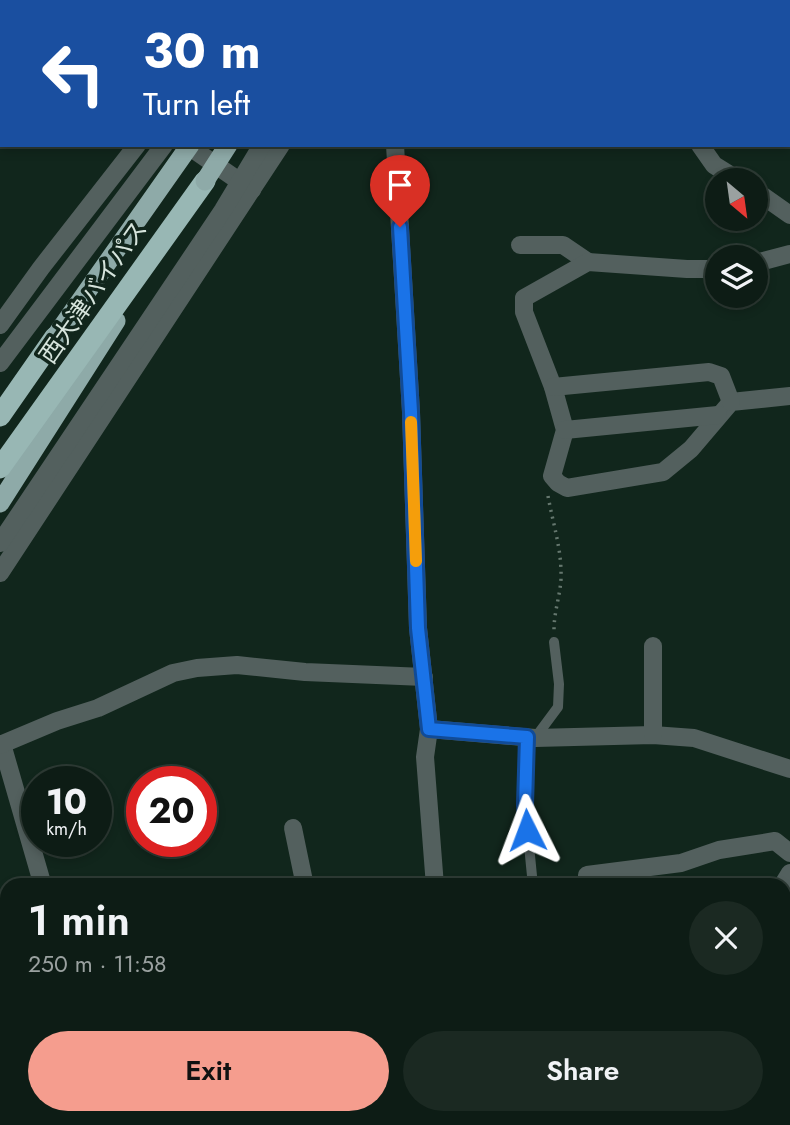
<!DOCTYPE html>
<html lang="en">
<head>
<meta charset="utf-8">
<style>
	:root { --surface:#0d1c15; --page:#1b2922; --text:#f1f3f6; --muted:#9aa1a0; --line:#2d3a34; --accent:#f59d8e }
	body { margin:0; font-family:Jost,"Noto Sans JP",sans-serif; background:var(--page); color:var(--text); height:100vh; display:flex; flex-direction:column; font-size:26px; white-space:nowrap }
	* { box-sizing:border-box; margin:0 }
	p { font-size:23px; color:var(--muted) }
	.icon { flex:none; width:38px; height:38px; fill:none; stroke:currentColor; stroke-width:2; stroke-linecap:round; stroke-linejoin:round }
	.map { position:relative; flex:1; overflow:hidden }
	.drawer { position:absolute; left:0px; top:878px; width:791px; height:247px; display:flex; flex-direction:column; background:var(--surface); border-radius:21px 21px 0 0; box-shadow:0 4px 10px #0003,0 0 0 2px var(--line) }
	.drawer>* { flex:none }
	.top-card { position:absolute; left:0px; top:0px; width:791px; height:147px; box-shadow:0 4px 10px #0003,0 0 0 2px var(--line); background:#1a4fa0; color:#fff; overflow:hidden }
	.needle { width:46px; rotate:151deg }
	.tools { position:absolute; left:705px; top:168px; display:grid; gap:14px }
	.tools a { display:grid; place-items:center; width:63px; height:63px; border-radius:50%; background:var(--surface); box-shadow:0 4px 10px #0003,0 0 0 2px var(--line); font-size:35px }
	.speed { position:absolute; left:21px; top:766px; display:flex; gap:14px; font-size:35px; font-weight:700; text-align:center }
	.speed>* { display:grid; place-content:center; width:91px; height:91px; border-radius:50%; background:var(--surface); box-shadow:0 4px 10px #0003,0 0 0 2px var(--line); line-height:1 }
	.speed small { font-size:18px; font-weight:400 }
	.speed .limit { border:10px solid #d22; background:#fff; color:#111 }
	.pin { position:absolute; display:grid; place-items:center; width:60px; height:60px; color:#fff; margin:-72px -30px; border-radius:50% 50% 50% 0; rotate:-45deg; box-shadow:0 0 7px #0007 }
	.pin .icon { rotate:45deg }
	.me { position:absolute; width:77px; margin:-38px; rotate:357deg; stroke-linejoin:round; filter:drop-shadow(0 0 5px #0008) }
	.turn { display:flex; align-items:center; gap:24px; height:147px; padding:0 28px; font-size:32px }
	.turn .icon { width:91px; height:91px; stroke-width:2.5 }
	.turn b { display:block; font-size:49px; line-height:60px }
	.round { display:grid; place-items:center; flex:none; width:74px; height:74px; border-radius:37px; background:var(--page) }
	.headline { display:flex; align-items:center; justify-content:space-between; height:119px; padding:0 28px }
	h1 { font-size:42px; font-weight:600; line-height:52px }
	.action { display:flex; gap:14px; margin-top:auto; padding:14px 28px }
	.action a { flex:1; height:80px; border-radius:42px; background:var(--accent); color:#111; font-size:28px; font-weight:600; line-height:80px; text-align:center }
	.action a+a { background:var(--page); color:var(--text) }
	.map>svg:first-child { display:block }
	.green { fill:#404007 }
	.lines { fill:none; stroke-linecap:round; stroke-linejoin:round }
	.path { stroke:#65776e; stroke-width:3.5; stroke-dasharray:2 5; stroke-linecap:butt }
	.service { stroke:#53605e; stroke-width:10 }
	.minor { stroke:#53605e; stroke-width:18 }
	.tertiary { stroke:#53605e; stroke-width:18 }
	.trunk { stroke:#8eaaa8; stroke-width:19 }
	.motorway { stroke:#98b7b4; stroke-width:21 }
	.tertiary-bridge { stroke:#53605e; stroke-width:18 }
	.trunk-bridge { stroke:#8eaaa8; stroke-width:19 }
	.route-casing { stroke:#114b97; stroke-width:18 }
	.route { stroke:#1a73e8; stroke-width:12 }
	.slow { stroke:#f59e0b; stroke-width:12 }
	.labels { text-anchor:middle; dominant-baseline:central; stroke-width:7; stroke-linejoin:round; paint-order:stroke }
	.street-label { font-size:24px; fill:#d6e4dc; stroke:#11261c }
</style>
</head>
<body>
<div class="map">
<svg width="790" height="1125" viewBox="0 0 790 1125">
	<rect width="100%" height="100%" fill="#11261c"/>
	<polygon class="green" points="790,891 790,949 784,946 784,900"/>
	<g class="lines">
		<g class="path">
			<polyline points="744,2 748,0"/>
			<path d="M548 496C553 524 562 550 561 579 560 596 554 612 554 630"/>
		</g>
		<g class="service">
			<polyline points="527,738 525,805 533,886"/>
			<polyline points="535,738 558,707 559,684 554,642"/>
			<polyline points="463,886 532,882"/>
		</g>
		<g class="minor">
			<polyline points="388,0 388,2"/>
			<polyline points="614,0 615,2"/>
			<polyline points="0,1 2,2"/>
			<polyline points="38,2 39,0"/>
			<polyline points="223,2 224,0"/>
			<polyline points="260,2 261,0"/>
			<polyline points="187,145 252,190"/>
			<polyline points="395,145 411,412 418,628 429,729 425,757 435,886"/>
			<polyline points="700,145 714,165 738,180"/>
			<polyline points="756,191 790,215"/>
			<polyline points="520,245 563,245 588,262"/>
			<polyline points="756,263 790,254"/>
			<polyline points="718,269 687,269 588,262 524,298 524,312 553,387 565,430 552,476 558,483 567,488 663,472 691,449 731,402 790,396"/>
			<polyline points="0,325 41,268 137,145"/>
			<polyline points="553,387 709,372 721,376 731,402"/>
			<polyline points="565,430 718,415"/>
			<polyline points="0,573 281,145"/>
			<polyline points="429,729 535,738 653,735 694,738 790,769"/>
			<polyline points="653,735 653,646"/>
			<polyline points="2,744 43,886"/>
			<polyline points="0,745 57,721 98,708 173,673 197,668 237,665 305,672 424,677"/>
			<polyline points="293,828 305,886"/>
			<polyline points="589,886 587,875 681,863 719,850 775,841 790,853"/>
			<polyline points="782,886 790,873"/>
			<polyline points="0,914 7,912"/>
			<polyline points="0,971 7,969"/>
			<polyline points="461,1118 462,1125"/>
		</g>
		<g class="tertiary">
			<polyline points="348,2 349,0"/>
			<polyline points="0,363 164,145"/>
		</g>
		<g class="trunk">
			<polyline points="286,2 287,0"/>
			<polyline points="315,2 316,0"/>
			<polyline points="0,503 116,321"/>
		</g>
		<g class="motorway">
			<polyline points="0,416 55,337"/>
			<polyline points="0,468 205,181"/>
		</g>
		<polyline class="tertiary-bridge" points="0,543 223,210 262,145"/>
		<g class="trunk-bridge">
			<polyline points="205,181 228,145"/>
			<polyline points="55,337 190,145"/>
		</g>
	</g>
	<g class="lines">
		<defs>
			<polyline id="route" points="400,227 411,412 418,628 429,729 527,737 525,805 527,830"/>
		</defs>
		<use href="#route" class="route-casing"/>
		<use href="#route" class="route"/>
		<polyline class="slow" points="411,422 416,561"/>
	</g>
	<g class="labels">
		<g class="street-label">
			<text transform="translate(93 292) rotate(-55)">西大津バイパス</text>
		</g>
	</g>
</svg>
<div class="tools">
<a><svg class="needle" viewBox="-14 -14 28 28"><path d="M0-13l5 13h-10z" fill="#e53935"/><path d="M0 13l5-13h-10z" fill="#9aa1a0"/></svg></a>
<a><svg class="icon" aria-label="layers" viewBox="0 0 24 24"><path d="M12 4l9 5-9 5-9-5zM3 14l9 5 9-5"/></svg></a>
</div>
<div class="speed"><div>10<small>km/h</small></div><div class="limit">20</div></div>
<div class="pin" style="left:400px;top:227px;background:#d93025"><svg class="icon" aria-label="arrive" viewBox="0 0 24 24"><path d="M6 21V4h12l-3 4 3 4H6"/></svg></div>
<svg class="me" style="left:527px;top:830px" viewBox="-20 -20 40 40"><path d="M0-17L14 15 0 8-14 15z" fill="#1a73e8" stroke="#fff" stroke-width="4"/></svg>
<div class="top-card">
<div class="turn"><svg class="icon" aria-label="left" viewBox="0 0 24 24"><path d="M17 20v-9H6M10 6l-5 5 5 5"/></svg><div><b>30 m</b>Turn left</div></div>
</div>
<section class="drawer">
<div class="headline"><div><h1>1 min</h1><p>250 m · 11:58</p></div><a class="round"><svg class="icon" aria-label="close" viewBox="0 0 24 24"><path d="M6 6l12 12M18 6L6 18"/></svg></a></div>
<div class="action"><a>Exit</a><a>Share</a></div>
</section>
</div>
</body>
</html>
